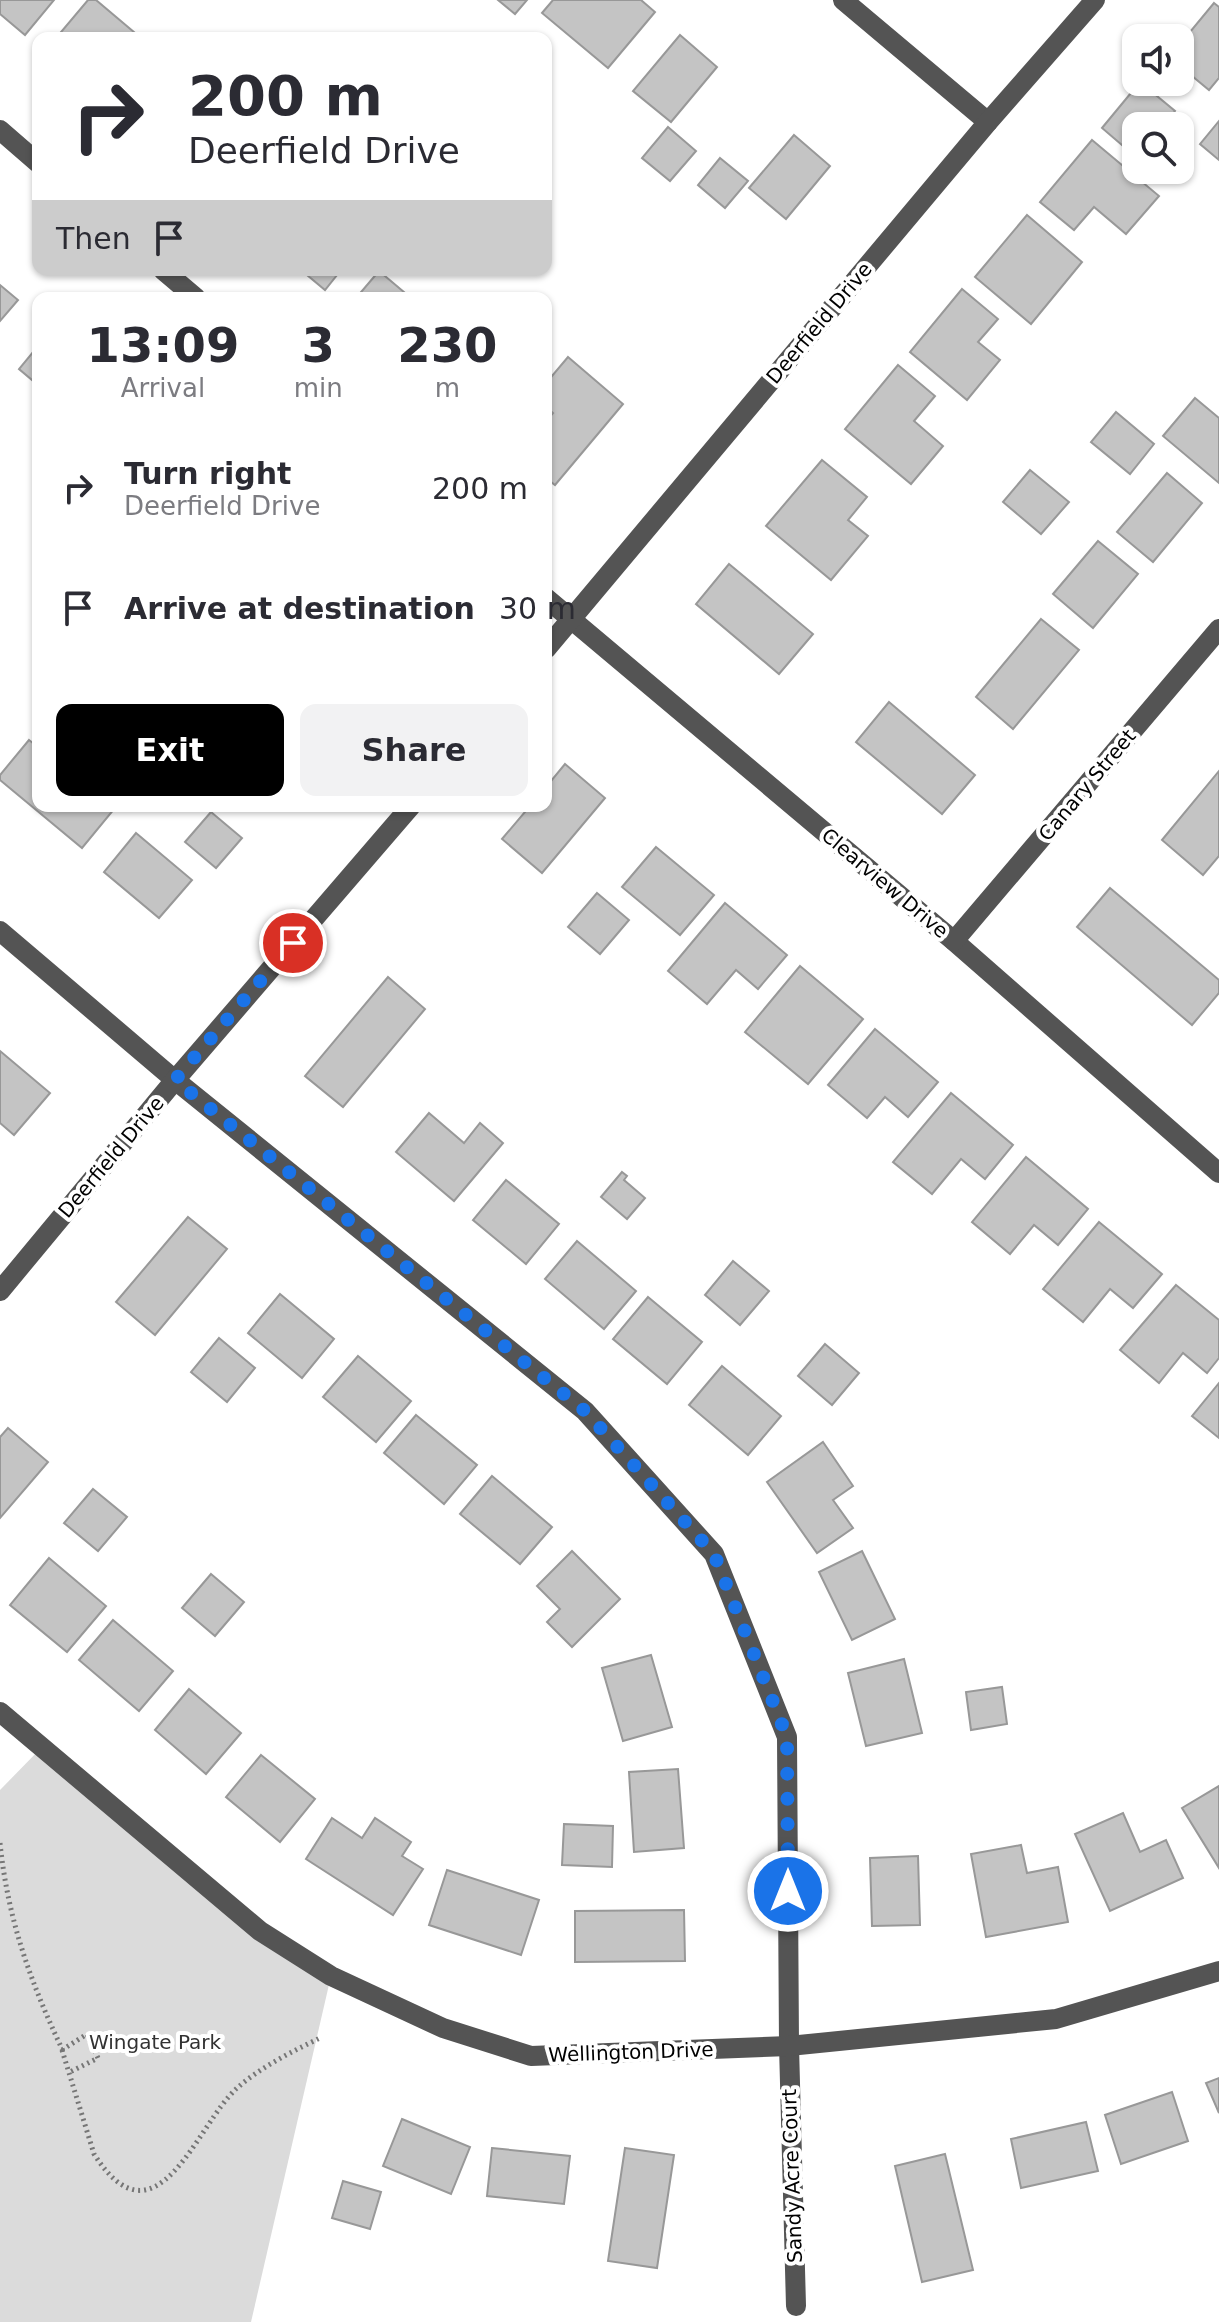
<!DOCTYPE html>
<html lang="en">
<head>
<meta charset="utf-8">
<style>
	:root { --surface:#fff; --page:#f2f2f3; --text:#2b2b33; --muted:#7c7c81; --accent:#000 }
	body { margin:0; font-family:"DejaVu Sans",sans-serif; background:var(--page); color:var(--text); height:100vh; display:flex; flex-direction:column; font-size:30px; white-space:nowrap }
	* { box-sizing:border-box; margin:0 }
	p { font-size:26px; color:var(--muted) }
	.icon { flex:none; width:44px; height:44px; fill:none; stroke:currentColor; stroke-width:2; stroke-linecap:round; stroke-linejoin:round }
	.map { position:relative; flex:1; overflow:hidden }
	.drawer { position:absolute; left:32px; top:292px; width:520px; height:520px; display:flex; flex-direction:column; background:var(--surface); border-radius:16px; box-shadow:0 2px 6px #0004 }
	.drawer>* { flex:none }
	.banner { position:absolute; left:32px; top:32px; width:520px; height:244px; border-radius:16px; box-shadow:0 2px 6px #0004; background:#fff; color:var(--text); overflow:hidden }
	.controls { position:absolute; left:1122px; top:24px; display:grid; gap:16px }
	.controls a { display:grid; place-items:center; width:72px; height:72px; border-radius:16px; background:var(--surface); box-shadow:0 2px 6px #0004; font-size:40px }
	.pin { position:absolute; display:grid; place-items:center; width:68px; height:68px; color:#fff; margin:-34px; border:4px solid #fff; border-radius:50%; box-shadow:0 2px 8px #0007 }
	.me { position:absolute; width:88px; margin:-44px; rotate:0deg; stroke-linejoin:round; filter:drop-shadow(0 0 6px #0008) }
	.turn { display:flex; align-items:center; gap:28px; height:168px; padding:0 24px; font-size:36px }
	.turn .icon { width:104px; height:104px; stroke-width:2.5 }
	.turn b { display:block; font-size:56px; line-height:68px }
	.then { display:flex; align-items:center; height:76px; padding:0 24px; background:#0003; gap:16px; font-size:30px }
	.eta { display:flex; justify-content:space-evenly; align-items:center; height:136px; text-align:center }
	.eta b { font-size:48px; font-weight:600; line-height:56px }
	.primary-button { display:flex; gap:16px; margin-top:auto; padding:16px 24px }
	.primary-button a { flex:1; height:92px; border-radius:16px; background:var(--accent); color:#fff; font-size:32px; font-weight:600; line-height:92px; text-align:center }
	.primary-button a+a { background:var(--page); color:var(--text) }
	ul { padding:0; list-style:none }
	li { display:flex; align-items:center; gap:24px; height:120px; padding:0 24px }
	li div { flex:1 }
	li b { display:block; font-size:30px }
	li em { font-style:normal }
	.map>svg:first-child { display:block }
	.green { fill:#dbdbdb }
	.building { fill:#c4c4c4; stroke:#989898; stroke-width:2 }
	.lines { fill:none; stroke-linecap:round; stroke-linejoin:round }
	.path { stroke:#767676; stroke-width:5; stroke-dasharray:2 4; stroke-linecap:butt }
	.minor { stroke:#545454; stroke-width:20 }
	.route { stroke:#1a73e8; stroke-width:14; stroke-dasharray:0 25.2 }
	.labels { text-anchor:middle; dominant-baseline:central; stroke-width:8; stroke-linejoin:round; paint-order:stroke }
	.street-label { font-size:20px; fill:#000; stroke:#fff }
	.park-label { font-size:20px; fill:#323232; stroke:#fff }
</style>
</head>
<body>
<div class="map">
<svg width="1219" height="2322" viewBox="0 0 1219 2322">
	<rect width="100%" height="100%" fill="#fff"/>
	<polygon class="green" points="42,1747 331,1976 251,2322 0,2322 0,1790"/>
	<g class="building">
		<polygon points="0,0 54,0 25,35 0,14"/>
		<polygon points="88,0 96,0 141,38 56,38"/>
		<polygon points="498,0 527,0 515,14"/>
		<polygon points="553,0 641,0 655,12 608,68 542,13"/>
		<polygon points="1214,3 1219,7 1219,78 1209,90 1180,66 1180,44"/>
		<polygon points="680,35 717,67 671,122 633,91"/>
		<polygon points="1140,82 1175,111 1163,126 1136,126 1136,157 1102,128"/>
		<polygon points="1219,121 1219,160 1200,144"/>
		<polygon points="668,127 696,151 670,181 642,158"/>
		<polygon points="794,135 830,166 786,219 749,188"/>
		<polygon points="1092,140 1159,196 1126,234 1094,207 1074,230 1040,202"/>
		<polygon points="720,158 748,181 725,208 698,185"/>
		<polygon points="1027,215 1082,262 1031,324 975,277"/>
		<polygon points="301,270 341,270 325,290"/>
		<polygon points="379,271 411,298 356,298"/>
		<polygon points="0,285 18,300 0,321"/>
		<polygon points="962,289 998,319 978,342 1000,360 967,400 910,352"/>
		<polygon points="38,346 38,385 19,369"/>
		<polygon points="568,357 623,404 555,485 546,478 546,421 553,413 546,407 546,383"/>
		<polygon points="898,365 935,396 914,421 943,446 911,484 845,429"/>
		<polygon points="1195,398 1219,418 1219,483 1163,436"/>
		<polygon points="1116,412 1154,444 1130,474 1091,442"/>
		<polygon points="822,460 867,497 848,520 868,536 831,580 766,526"/>
		<polygon points="1030,470 1069,502 1041,534 1003,502"/>
		<polygon points="1167,473 1202,503 1153,562 1117,532"/>
		<polygon points="1098,541 1138,574 1093,628 1053,594"/>
		<polygon points="729,564 813,634 779,674 696,604"/>
		<polygon points="1041,619 1079,650 1013,729 976,697"/>
		<polygon points="889,702 975,775 942,814 856,742"/>
		<polygon points="29,740 38,747 38,806 115,808 82,848 0,780 0,775"/>
		<polygon points="565,764 605,798 542,873 502,839 530,806 546,806 546,787"/>
		<polygon points="1219,771 1219,856 1203,875 1162,840"/>
		<polygon points="211,812 242,838 216,868 185,842"/>
		<polygon points="136,833 192,880 159,918 104,872"/>
		<polygon points="656,847 714,895 680,935 622,887"/>
		<polygon points="1110,888 1219,980 1219,993 1192,1025 1077,927"/>
		<polygon points="597,893 629,920 600,954 568,927"/>
		<polygon points="725,903 787,955 758,989 736,970 707,1004 668,971"/>
		<polygon points="800,966 863,1019 808,1084 745,1032"/>
		<polygon points="388,977 425,1009 343,1107 305,1076"/>
		<polygon points="875,1029 938,1082 908,1117 885,1097 867,1118 828,1085"/>
		<polygon points="0,1051 50,1093 14,1135 0,1123"/>
		<polygon points="951,1093 1013,1145 985,1179 961,1159 932,1194 893,1162"/>
		<polygon points="429,1113 464,1143 480,1123 503,1143 454,1201 396,1152"/>
		<polygon points="1026,1157 1088,1209 1058,1245 1034,1225 1010,1254 972,1222"/>
		<polygon points="622,1172 627,1176 624,1180 645,1198 627,1219 601,1197"/>
		<polygon points="506,1180 559,1224 526,1264 473,1220"/>
		<polygon points="188,1217 227,1249 155,1335 116,1302"/>
		<polygon points="1099,1222 1162,1274 1133,1308 1110,1289 1083,1322 1043,1289"/>
		<polygon points="577,1241 636,1291 604,1329 545,1279"/>
		<polygon points="733,1261 769,1291 740,1325 705,1295"/>
		<polygon points="1176,1285 1219,1320 1219,1358 1207,1373 1183,1353 1159,1383 1120,1350"/>
		<polygon points="280,1294 334,1339 302,1378 248,1333"/>
		<polygon points="648,1297 702,1342 667,1384 613,1339"/>
		<polygon points="219,1338 255,1368 227,1402 191,1372"/>
		<polygon points="825,1344 859,1373 832,1405 798,1376"/>
		<polygon points="358,1356 411,1401 376,1442 323,1397"/>
		<polygon points="722,1366 781,1416 748,1455 689,1405"/>
		<polygon points="1219,1383 1219,1438 1192,1416"/>
		<polygon points="416,1415 477,1465 444,1504 384,1453"/>
		<polygon points="8,1428 48,1462 0,1518 0,1437"/>
		<polygon points="823,1442 853,1486 833,1500 853,1528 817,1553 767,1482"/>
		<polygon points="492,1476 552,1527 520,1564 460,1514"/>
		<polygon points="93,1489 127,1517 98,1551 64,1523"/>
		<polygon points="572,1551 620,1599 572,1647 547,1622 560,1609 537,1586"/>
		<polygon points="862,1551 895,1619 852,1640 819,1572"/>
		<polygon points="49,1558 106,1606 67,1652 10,1605"/>
		<polygon points="211,1574 244,1602 215,1636 182,1608"/>
		<polygon points="113,1620 173,1671 139,1711 79,1660"/>
		<polygon points="651,1655 672,1727 623,1741 602,1668"/>
		<polygon points="904,1659 922,1733 866,1746 848,1673"/>
		<polygon points="1002,1687 1007,1724 971,1730 966,1692"/>
		<polygon points="189,1689 241,1733 206,1774 155,1730"/>
		<polygon points="261,1755 315,1799 280,1842 226,1797"/>
		<polygon points="678,1769 684,1848 634,1852 629,1772"/>
		<polygon points="1219,1786 1219,1868 1182,1808"/>
		<polygon points="1123,1813 1140,1852 1166,1840 1183,1878 1110,1911 1075,1834"/>
		<polygon points="332,1818 362,1838 375,1818 411,1842 402,1856 423,1869 393,1915 306,1859"/>
		<polygon points="564,1824 613,1826 612,1867 562,1865"/>
		<polygon points="1021,1845 1027,1873 1058,1867 1068,1922 986,1937 971,1854"/>
		<polygon points="918,1856 920,1925 872,1926 870,1858"/>
		<polygon points="447,1870 539,1900 521,1955 429,1925"/>
		<polygon points="684,1910 685,1961 575,1962 575,1911"/>
		<polygon points="1219,2078 1219,2113 1206,2083"/>
		<polygon points="1172,2092 1188,2141 1121,2164 1105,2115"/>
		<polygon points="402,2119 470,2147 451,2194 383,2166"/>
		<polygon points="1086,2122 1098,2171 1021,2188 1011,2139"/>
		<polygon points="492,2148 570,2156 564,2204 487,2196"/>
		<polygon points="625,2148 674,2155 657,2268 608,2261"/>
		<polygon points="945,2154 973,2270 922,2282 895,2166"/>
		<polygon points="343,2181 381,2192 370,2229 332,2218"/>
	</g>
	<g class="lines">
		<g class="path">
			<path d="M0 1843C8 1920 30 1981 63 2051"/>
			<path d="M62 2050 94 2154C156 2252 197 2125 236 2089 259 2068 291 2052 320 2038"/>
			<polyline points="62,2050 87,2034 98,2058 70,2072"/>
		</g>
		<g class="minor">
			<polyline points="843,0 988,122"/>
			<polyline points="0,130 38,163"/>
			<polyline points="163,270 196,298"/>
			<polyline points="546,598 954,941 1219,1173"/>
			<polyline points="546,649 988,122 1095,0"/>
			<polyline points="0,931 175,1080 585,1411 714,1554 787,1737 789,2046 796,2306"/>
			<polyline points="954,941 1219,629"/>
			<polyline points="0,1291 175,1080 411,806"/>
			<polyline points="0,1712 260,1931 331,1976 443,2028 531,2056 789,2046 1056,2019 1219,1971"/>
		</g>
	</g>
	<g class="lines">
		<polyline class="route" points="293,943 175,1080 585,1411 714,1554 787,1737 788,1891"/>
	</g>
	<g class="labels">
		<g class="street-label">
			<text transform="translate(819 323) rotate(-50)">Deerfield Drive</text>
			<text transform="translate(1087 785) rotate(-50)">Canary Street</text>
			<text transform="translate(885 883) rotate(40)">Clearview Drive</text>
			<text transform="translate(111 1157) rotate(-50)">Deerfield Drive</text>
			<text transform="translate(631 2052) rotate(-2)">Wellington Drive</text>
			<text transform="translate(792 2176) rotate(-92)">Sandy Acre Court</text>
		</g>
		<g class="park-label">
			<text x="155" y="2042">Wingate Park</text>
		</g>
	</g>
</svg>
<div class="controls">
<a><svg class="icon" aria-label="sound" viewBox="0 0 24 24"><path d="M4 9h4l5-4v14l-5-4H4zM17 9q2 3 0 6"/></svg></a>
<a><svg class="icon" aria-label="search" viewBox="0 0 24 24"><circle cx="10" cy="10" r="6"/><path d="M15 15l6 6"/></svg></a>
</div>
<div class="pin" style="left:293px;top:943px;background:#d93025"><svg class="icon" aria-label="arrive" viewBox="0 0 24 24"><path d="M6 21V4h12l-3 4 3 4H6"/></svg></div>
<svg class="me" style="left:788px;top:1891px" viewBox="-20 -20 40 40"><circle r="17" fill="#1a73e8" stroke="#fff" stroke-width="3"/><path d="M0-11L8 9 0 5-8 9z" fill="#fff"/></svg>
<div class="banner">
<div class="turn"><svg class="icon" aria-label="right" viewBox="0 0 24 24"><path d="M7 20v-9h11M14 6l5 5-5 5"/></svg><div><b>200 m</b>Deerfield Drive</div></div>
<div class="then">Then<svg class="icon" aria-label="arrive" viewBox="0 0 24 24"><path d="M6 21V4h12l-3 4 3 4H6"/></svg></div>
</div>
<section class="drawer">
<div class="eta">
<div><b>13:09</b><p>Arrival</p></div>
<div><b>3</b><p>min</p></div>
<div><b>230</b><p>m</p></div>
</div>
<ul>
<li><svg class="icon" aria-label="right" viewBox="0 0 24 24"><path d="M7 20v-9h11M14 6l5 5-5 5"/></svg><div><b>Turn right</b><p>Deerfield Drive</p></div><em>200 m</em></li>
<li><svg class="icon" aria-label="arrive" viewBox="0 0 24 24"><path d="M6 21V4h12l-3 4 3 4H6"/></svg><div><b>Arrive at destination</b></div><em>30 m</em></li>
</ul>
<div class="primary-button"><a>Exit</a><a>Share</a></div>
</section>
</div>
</body>
</html>
